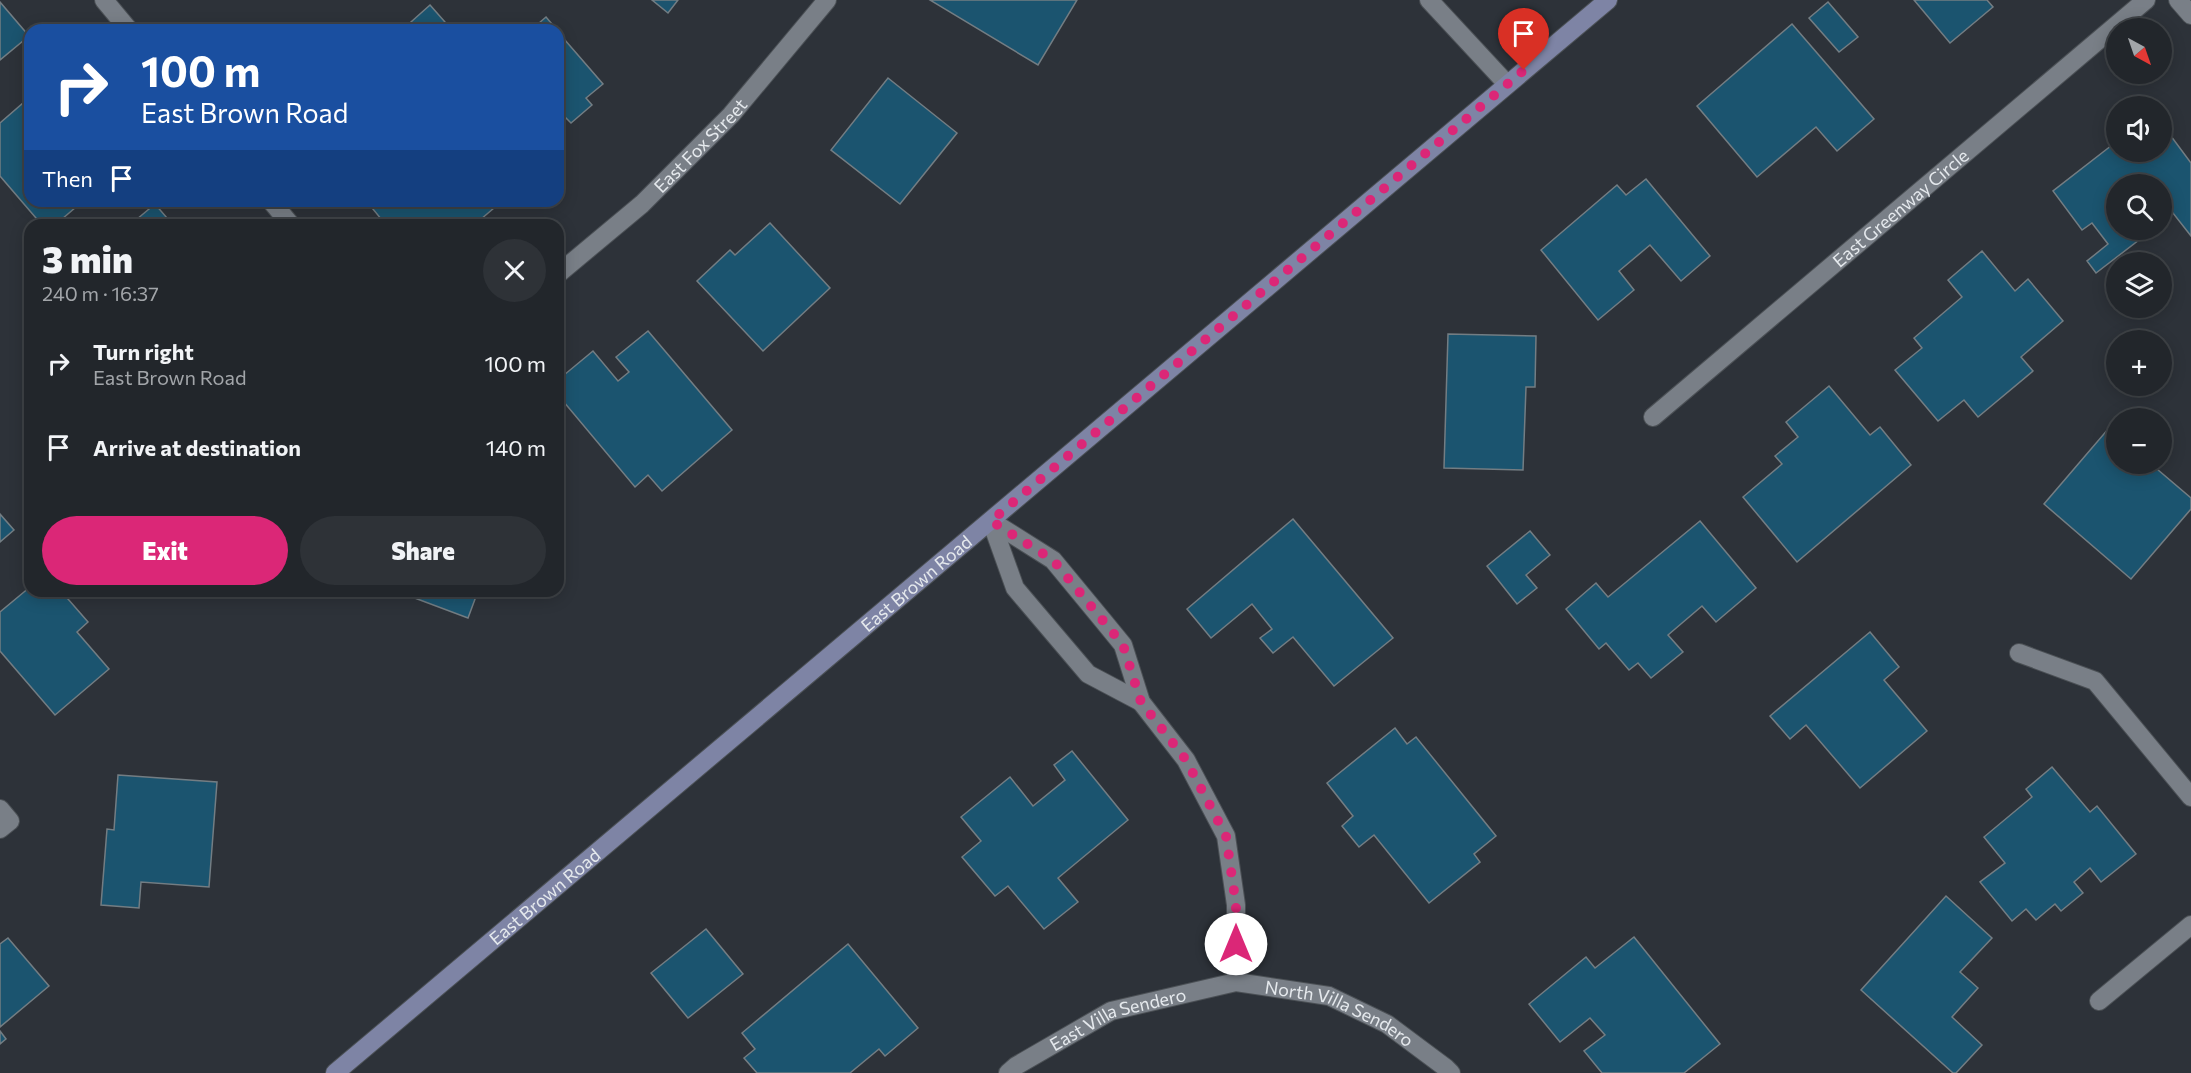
<!DOCTYPE html>
<html lang="en">
<head>
<meta charset="utf-8">
<style>
	:root { --surface:#22262b; --page:#2e3237; --text:#f1f3f6; --muted:#a2a5a9; --line:#3f4347; --accent:#db2777 }
	body { margin:0; font-family:Commissioner,sans-serif; background:var(--page); color:var(--text); height:100vh; display:flex; flex-direction:column; font-size:22px; white-space:nowrap }
	* { box-sizing:border-box; margin:0 }
	p { font-size:20px; color:var(--muted) }
	.icon { flex:none; width:33px; height:33px; fill:none; stroke:currentColor; stroke-width:2; stroke-linecap:round; stroke-linejoin:round }
	.map { position:relative; flex:1; overflow:hidden }
	.details { position:absolute; left:24px; top:219px; width:540px; height:378px; display:flex; flex-direction:column; background:var(--surface); border-radius:18px; box-shadow:0 3px 15px #0003,0 0 0 2px var(--line) }
	.details>* { flex:none }
	.top-card { position:absolute; left:24px; top:24px; width:540px; height:183px; border-radius:18px; box-shadow:0 3px 15px #0003,0 0 0 2px var(--line); background:#1a4fa0; color:#fff; overflow:hidden }
	.needle { width:39px; rotate:140deg }
	.buttons { position:absolute; left:2106px; top:18px; display:grid; gap:12px }
	.buttons a { display:grid; place-items:center; width:66px; height:66px; border-radius:50%; background:var(--surface); box-shadow:0 3px 15px #0003,0 0 0 2px var(--line); font-size:30px }
	.pin { position:absolute; display:grid; place-items:center; width:51px; height:51px; color:#fff; margin:-62px -26px; border-radius:50% 50% 50% 0; rotate:-45deg; box-shadow:0 0 6px #0007 }
	.pin .icon { rotate:45deg }
	.me { position:absolute; width:66px; margin:-33px; rotate:0deg; stroke-linejoin:round; filter:drop-shadow(0 0 4px #0008) }
	.turn { display:flex; align-items:center; gap:21px; height:126px; padding:0 18px; font-size:27px }
	.turn .icon { width:78px; height:78px; stroke-width:2.5 }
	.turn b { display:block; font-size:42px; line-height:51px }
	.then { display:flex; align-items:center; height:57px; padding:0 18px; background:#0003; gap:12px; font-size:22px }
	.round { display:grid; place-items:center; flex:none; width:63px; height:63px; border-radius:32px; background:var(--page) }
	.headline { display:flex; align-items:center; justify-content:space-between; height:102px; padding:0 18px }
	h1 { font-size:36px; font-weight:800; line-height:45px }
	.button { display:flex; gap:12px; margin-top:auto; padding:12px 18px }
	.button a { flex:1; height:69px; border-radius:36px; background:var(--accent); color:#fff; font-size:24px; font-weight:800; line-height:69px; text-align:center }
	.button a+a { background:var(--page); color:var(--text) }
	ul { padding:0; list-style:none }
	li { display:flex; align-items:center; gap:18px; height:84px; padding:0 18px }
	li div { flex:1 }
	li b { display:block; font-size:22px }
	li em { font-style:normal }
	.map>svg:first-child { display:block }
	.building { fill:#1b546f; stroke:#737d83; stroke-width:1.5 }
	.lines { fill:none; stroke-linecap:round; stroke-linejoin:round }
	.street-casing { stroke:#4b5055; stroke-width:20 }
	.secondary-casing { stroke:#4b5055; stroke-width:20 }
	.street { stroke:#797f87; stroke-width:18 }
	.secondary { stroke:#7e84a5; stroke-width:18 }
	.route { stroke:#db2777; stroke-width:10; stroke-dasharray:0 18 }
	.labels { text-anchor:middle; dominant-baseline:central; stroke-width:6; stroke-linejoin:round; paint-order:stroke }
	.street-label { font-size:18px; fill:#e5e9ed; stroke:#2d3239 }
</style>
</head>
<body>
<div class="map">
<svg width="2191" height="1073" viewBox="0 0 2191 1073">
	<rect width="100%" height="100%" fill="#2d3239"/>
	<g class="building">
		<polygon points="652,0 678,0 668,13"/>
		<polygon points="930,0 1077,0 1038,65"/>
		<polygon points="1914,0 1987,0 1993,7 1950,43"/>
		<polygon points="0,2 29,36 0,60"/>
		<polygon points="1828,2 1858,37 1839,52 1809,18"/>
		<polygon points="430,5 452,30 402,30"/>
		<polygon points="546,17 557,30 531,30"/>
		<polygon points="1792,24 1874,119 1837,151 1816,127 1757,177 1697,106"/>
		<polygon points="558,32 603,84 586,98 592,105 571,123 563,115 558,119"/>
		<polygon points="888,78 957,133 900,204 831,150"/>
		<polygon points="30,97 30,201 83,201 55,225 42,225 0,176 0,123"/>
		<polygon points="2162,124 2191,163 2191,236 2173,213 2162,222 2162,184 2116,184 2116,230 2152,230 2096,273 2087,261 2108,244 2092,223 2082,230 2053,191 2116,142 2116,152 2162,152"/>
		<polygon points="1646,179 1710,256 1681,281 1650,245 1619,271 1634,290 1598,320 1541,250 1617,185 1626,195"/>
		<polygon points="371,201 487,201 494,208 474,225 386,225 368,203"/>
		<polygon points="155,204 173,225 130,225"/>
		<polygon points="770,223 830,288 763,351 697,281 730,250 735,255"/>
		<polygon points="1982,251 2015,291 2028,279 2063,321 2021,357 2033,371 1978,417 1964,400 1938,421 1895,370 1922,348 1914,338 1962,297 1948,280"/>
		<polygon points="648,331 732,430 662,491 648,475 635,487 558,395 558,380 593,351 618,381 629,372 616,357"/>
		<polygon points="1448,334 1536,336 1535,387 1526,387 1523,470 1444,468"/>
		<polygon points="1829,386 1870,435 1880,427 1911,465 1797,562 1743,497 1782,464 1775,456 1798,437 1786,422"/>
		<polygon points="2109,428 2116,434 2116,464 2151,464 2191,498 2191,509 2131,579 2044,504"/>
		<polygon points="0,514 14,530 0,542"/>
		<polygon points="1293,519 1393,638 1334,686 1293,637 1273,653 1260,638 1272,629 1252,604 1211,638 1187,609"/>
		<polygon points="1700,521 1756,588 1716,622 1702,606 1668,635 1683,652 1651,678 1638,663 1629,670 1606,643 1599,649 1566,609 1596,583 1608,597"/>
		<polygon points="1530,531 1550,555 1526,575 1537,588 1517,604 1487,566"/>
		<polygon points="30,587 30,591 40,591 47,598 55,591 61,591 88,622 77,632 109,669 55,715 0,651 0,612"/>
		<polygon points="396,591 478,591 468,618"/>
		<polygon points="1870,632 1899,667 1884,680 1927,731 1860,788 1806,725 1790,739 1770,716"/>
		<polygon points="1395,728 1407,744 1416,737 1496,836 1474,854 1480,862 1429,903 1374,835 1359,847 1342,826 1353,816 1327,783"/>
		<polygon points="1072,751 1128,820 1058,878 1078,902 1044,929 1008,886 995,896 962,857 981,841 961,817 1010,777 1033,806 1065,780 1054,765"/>
		<polygon points="2052,767 2090,812 2097,806 2136,854 2101,882 2090,868 2074,882 2083,893 2061,911 2055,904 2036,920 2026,909 2012,921 1980,882 2005,863 1984,837 2032,797 2026,789"/>
		<polygon points="118,775 217,782 209,887 141,882 139,908 101,905 107,829 114,830"/>
		<polygon points="1946,896 1992,938 1960,972 1978,988 1952,1017 1982,1045 1956,1073 1953,1073 1861,990"/>
		<polygon points="706,929 743,974 688,1018 651,973"/>
		<polygon points="1634,937 1720,1044 1684,1073 1602,1073 1584,1051 1605,1035 1590,1018 1560,1042 1529,1004 1586,957 1595,968"/>
		<polygon points="8,938 49,986 0,1027 0,944"/>
		<polygon points="848,944 918,1028 885,1056 879,1049 850,1073 757,1073 744,1058 755,1049 742,1033"/>
		<polygon points="0,1031 6,1039 0,1044"/>
	</g>
	<g class="lines">
		<defs>
			<g id="street">
				<polyline points="104,0 129,30"/>
				<polyline points="1429,0 1507,84"/>
				<polyline points="2178,0 2191,15"/>
				<polyline points="271,201 291,225"/>
				<path id="s1" d="M558 274 642 204 731 115 827 0"/>
				<path id="s2" d="M1653 417 2146 0"/>
				<polyline points="991,521 1053,560 1105,623 1123,645 1141,702 1186,760 1226,836 1236,905 1236,982"/>
				<polyline points="991,521 1015,588 1088,674 1141,702"/>
				<polyline points="2019,653 2095,681 2191,797"/>
				<polyline points="0,809 10,821 0,829"/>
				<polyline points="2099,1001 2191,925"/>
				<path id="s3" d="M1008 1073 1016 1066 1111 1011 1236 982 1329 996 1387 1024 1446 1068 1451 1073"/>
			</g>
			<g id="secondary">
				<path id="s4" d="M335 1073 1608 0"/>
			</g>
		</defs>
		<use href="#street" class="street-casing"/>
		<use href="#secondary" class="secondary-casing"/>
		<use href="#street" class="street"/>
		<use href="#secondary" class="secondary"/>
	</g>
	<g class="lines">
		<polyline class="route" points="1236,944 1236,905 1226,836 1186,760 1141,702 1123,645 1053,560 991,521 1524,70"/>
	</g>
	<g class="labels">
		<g class="street-label">
			<text stroke="none"><textPath href="#s1" startOffset="192">East Fox Street</textPath></text>
			<text stroke="none"><textPath href="#s2" startOffset="324">East Greenway Circle</textPath></text>
			<text stroke="none"><textPath href="#s4" startOffset="760">East Brown Road</textPath></text>
			<text stroke="none"><textPath href="#s4" startOffset="274">East Brown Road</textPath></text>
			<text stroke="none"><textPath href="#s3" startOffset="358">North Villa Sendero</textPath></text>
			<text stroke="none"><textPath href="#s3" startOffset="124">East Villa Sendero</textPath></text>
		</g>
	</g>
</svg>
<div class="buttons">
<a><svg class="needle" viewBox="-14 -14 28 28"><path d="M0-13l5 13h-10z" fill="#e53935"/><path d="M0 13l5-13h-10z" fill="#a2a5a9"/></svg></a>
<a><svg class="icon" aria-label="sound" viewBox="0 0 24 24"><path d="M4 9h4l5-4v14l-5-4H4zM17 9q2 3 0 6"/></svg></a>
<a><svg class="icon" aria-label="search" viewBox="0 0 24 24"><circle cx="10" cy="10" r="6"/><path d="M15 15l6 6"/></svg></a>
<a><svg class="icon" aria-label="layers" viewBox="0 0 24 24"><path d="M12 4l9 5-9 5-9-5zM3 14l9 5 9-5"/></svg></a>
<a>+</a>
<a>−</a>
</div>
<div class="pin" style="left:1524px;top:70px;background:#d93025"><svg class="icon" aria-label="arrive" viewBox="0 0 24 24"><path d="M6 21V4h12l-3 4 3 4H6"/></svg></div>
<svg class="me" style="left:1236px;top:944px" viewBox="-20 -20 40 40"><circle r="19" fill="#fff"/><path d="M0-13L10 11 0 6-10 11z" fill="#db2777"/></svg>
<div class="top-card">
<div class="turn"><svg class="icon" aria-label="right" viewBox="0 0 24 24"><path d="M7 20v-9h11M14 6l5 5-5 5"/></svg><div><b>100 m</b>East Brown Road</div></div>
<div class="then">Then<svg class="icon" aria-label="arrive" viewBox="0 0 24 24"><path d="M6 21V4h12l-3 4 3 4H6"/></svg></div>
</div>
<section class="details">
<div class="headline"><div><h1>3 min</h1><p>240 m · 16:37</p></div><a class="round"><svg class="icon" aria-label="close" viewBox="0 0 24 24"><path d="M6 6l12 12M18 6L6 18"/></svg></a></div>
<ul>
<li><svg class="icon" aria-label="right" viewBox="0 0 24 24"><path d="M7 20v-9h11M14 6l5 5-5 5"/></svg><div><b>Turn right</b><p>East Brown Road</p></div><em>100 m</em></li>
<li><svg class="icon" aria-label="arrive" viewBox="0 0 24 24"><path d="M6 21V4h12l-3 4 3 4H6"/></svg><div><b>Arrive at destination</b></div><em>140 m</em></li>
</ul>
<div class="button"><a>Exit</a><a>Share</a></div>
</section>
</div>
</body>
</html>
